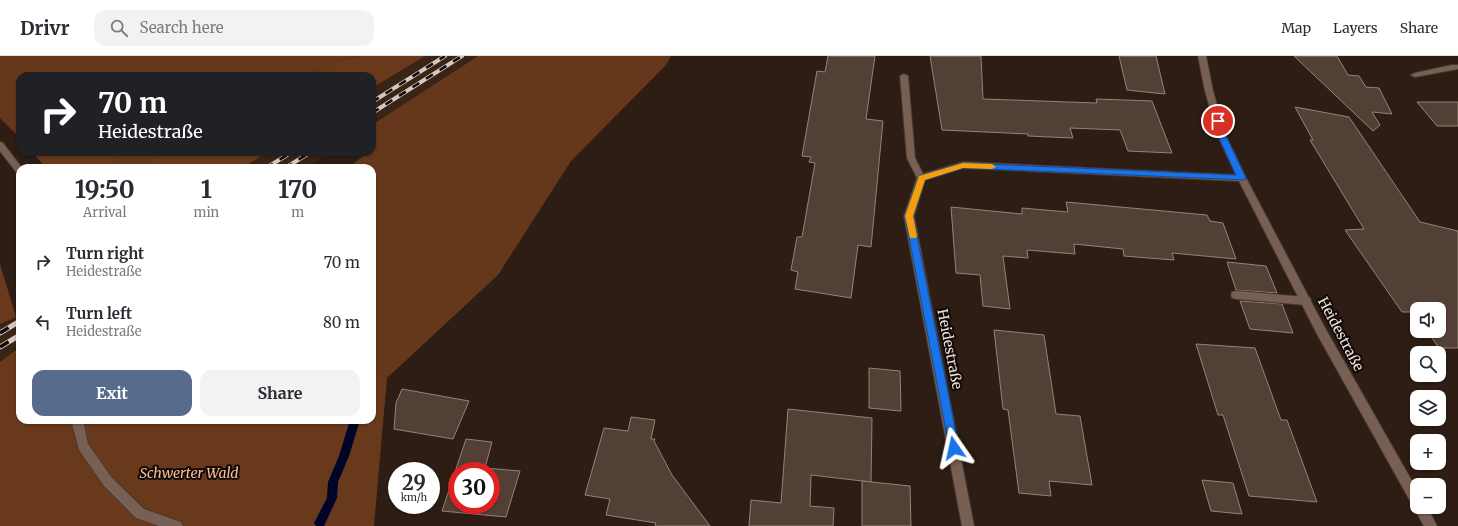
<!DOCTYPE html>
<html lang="en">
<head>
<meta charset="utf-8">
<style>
	:root { --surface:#fff; --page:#f2f2f3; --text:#2b2b33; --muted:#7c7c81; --line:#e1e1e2; --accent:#576b8d }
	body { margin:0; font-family:Merriweather,serif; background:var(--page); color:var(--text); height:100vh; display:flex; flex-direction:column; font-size:15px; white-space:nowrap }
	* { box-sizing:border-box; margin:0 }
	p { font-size:13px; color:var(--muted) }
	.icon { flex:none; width:22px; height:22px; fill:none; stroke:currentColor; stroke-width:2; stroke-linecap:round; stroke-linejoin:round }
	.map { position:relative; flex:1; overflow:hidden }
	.panel { position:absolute; left:16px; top:108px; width:360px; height:260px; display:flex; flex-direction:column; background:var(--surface); border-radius:12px; box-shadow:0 1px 3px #0004 }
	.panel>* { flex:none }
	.top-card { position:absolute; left:16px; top:16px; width:360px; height:84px; border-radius:12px; box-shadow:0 1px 3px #0004; background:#202124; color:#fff; overflow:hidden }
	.fabs { position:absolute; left:1410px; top:246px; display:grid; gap:8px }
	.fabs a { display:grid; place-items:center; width:36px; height:36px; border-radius:8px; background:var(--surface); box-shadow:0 1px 3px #0004; font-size:20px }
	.speed { position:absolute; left:388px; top:406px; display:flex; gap:8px; font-size:20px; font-weight:700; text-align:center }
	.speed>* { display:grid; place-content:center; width:52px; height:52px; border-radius:50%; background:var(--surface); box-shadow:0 1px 3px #0004; line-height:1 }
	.speed small { font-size:10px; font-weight:400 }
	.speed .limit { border:6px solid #d22; background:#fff; color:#111 }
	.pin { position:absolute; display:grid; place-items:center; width:34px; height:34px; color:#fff; margin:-17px; border:2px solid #fff; border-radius:50%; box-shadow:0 1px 4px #0007 }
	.me { position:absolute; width:44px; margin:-22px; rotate:349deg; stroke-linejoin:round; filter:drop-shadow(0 0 3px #0008) }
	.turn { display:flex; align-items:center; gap:14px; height:84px; padding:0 16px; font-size:18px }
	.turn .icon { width:52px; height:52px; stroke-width:2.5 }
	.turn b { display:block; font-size:28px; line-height:34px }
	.eta { display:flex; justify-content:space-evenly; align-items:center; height:68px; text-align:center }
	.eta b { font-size:24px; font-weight:700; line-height:28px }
	.primary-button { display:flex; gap:8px; margin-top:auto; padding:8px 16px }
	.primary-button a { flex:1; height:46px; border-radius:12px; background:var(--accent); color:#fff; font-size:16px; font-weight:700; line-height:46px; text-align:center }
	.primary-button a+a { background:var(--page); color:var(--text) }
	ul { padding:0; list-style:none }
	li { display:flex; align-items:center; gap:12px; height:60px; padding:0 16px }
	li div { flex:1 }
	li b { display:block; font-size:15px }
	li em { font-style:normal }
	header { display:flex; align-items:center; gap:24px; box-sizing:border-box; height:56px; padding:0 20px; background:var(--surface); border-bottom:1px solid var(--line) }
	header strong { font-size:19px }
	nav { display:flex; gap:22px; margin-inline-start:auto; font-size:14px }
	.search { width:280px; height:36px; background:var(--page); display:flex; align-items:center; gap:10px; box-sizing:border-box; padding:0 14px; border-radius:12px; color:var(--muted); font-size:15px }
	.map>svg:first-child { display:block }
	.built { fill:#392416 }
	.green { fill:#65381c }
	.forest { fill:#69391b }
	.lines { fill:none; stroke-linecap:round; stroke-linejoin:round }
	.stream { fill:#000428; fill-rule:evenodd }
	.building { fill:#524036; stroke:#968277; fill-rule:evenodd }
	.lane-casing { stroke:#483930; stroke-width:2 }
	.street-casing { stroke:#483930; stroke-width:2 }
	.lane { fill:#776053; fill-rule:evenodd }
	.street { fill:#776053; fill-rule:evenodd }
	.rail-far1-casing { stroke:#d5c8c2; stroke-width:4 }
	.rail-casing { stroke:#d5c8c2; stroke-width:5 }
	.rail-far1 { stroke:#100906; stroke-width:2.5; stroke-dasharray:8; stroke-linecap:butt }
	.rail { stroke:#100906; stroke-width:3.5; stroke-dasharray:10; stroke-linecap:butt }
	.route { fill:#1a73e8; stroke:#114b97 }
	.slow { fill:#f59e0b }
	.labels { text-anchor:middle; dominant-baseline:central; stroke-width:4; stroke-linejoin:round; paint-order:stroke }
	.street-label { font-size:14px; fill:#efe3dd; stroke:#100906 }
	.park-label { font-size:14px; font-style:italic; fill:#fdbe99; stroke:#100906 }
</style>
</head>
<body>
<header>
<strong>Drivr</strong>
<div class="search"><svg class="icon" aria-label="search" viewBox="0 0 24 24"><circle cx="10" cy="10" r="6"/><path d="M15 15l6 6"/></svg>Search here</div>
<nav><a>Map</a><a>Layers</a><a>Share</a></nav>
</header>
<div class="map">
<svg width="1458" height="470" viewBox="0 0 1458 470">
	<rect width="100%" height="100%" fill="#2d1d14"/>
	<g class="built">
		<polygon points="425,0 478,0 372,69 372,32"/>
		<polygon points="268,96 330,96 306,112 242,112"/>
		<polygon points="20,259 20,291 0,306 0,268"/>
	</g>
	<g class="green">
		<polygon points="0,0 359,0 332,7 307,20 20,20 20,82 0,62"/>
		<polygon points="478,0 671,0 666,9 571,105 498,219 387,322 372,305 372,112 348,112 363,100 359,96 372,96 372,69"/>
		<polygon points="106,96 164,96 133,112 125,112"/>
	</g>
	<g class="forest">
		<polygon points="359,0 425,0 372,32 372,20 307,20 332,7"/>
		<polygon points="32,96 106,96 125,112 46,112"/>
		<polygon points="164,96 268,96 242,112 133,112"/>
		<polygon points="0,208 16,261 0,268"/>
		<polygon points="20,291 20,330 16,343 20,341 20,364 372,364 372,305 387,322 374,470 0,470 0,306"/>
	</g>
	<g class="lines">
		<polygon class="stream" points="350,364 360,364 349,400 338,426 337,442 324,470 316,470 314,467 327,442 328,426 339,400"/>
	</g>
	<g class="building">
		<polygon points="828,0 875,0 866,63 883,65 871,191 858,189 851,242 795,233 798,216 791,214 797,181 802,181 815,107 809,106 811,101 802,100 817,15 825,16"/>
		<polygon points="930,0 981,0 983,43 1097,47 1096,43 1152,45 1172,97 1128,95 1120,74 1070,72 1073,82 1028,80 1028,78 942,74"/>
		<polygon points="1119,0 1156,0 1165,38 1127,34"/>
		<polygon points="1294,0 1337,0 1348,19 1359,20 1366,31 1379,32 1392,58 1372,56 1380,69 1373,75"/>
		<polygon points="1417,46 1458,46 1458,70 1437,70"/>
		<polygon points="1295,51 1349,61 1420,166 1458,175 1458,292 1439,292 1427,275 1439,275 1439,253 1417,253 1417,260 1414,256 1402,256 1345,174 1364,173 1310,84 1313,84"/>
		<polygon points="1066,146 1207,159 1210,165 1223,167 1236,203 1172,197 1174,204 1124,200 1123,193 1074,188 1075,198 1027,194 1028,202 1003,200 1010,253 983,250 980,219 956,217 951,151 1022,158 1022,152 1068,156"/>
		<polygon points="1227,206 1266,210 1277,237 1236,234"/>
		<polygon points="1240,245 1282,248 1293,277 1250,273"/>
		<polygon points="994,274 1044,279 1056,358 1080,360 1092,429 1049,425 1051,440 1019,437 1008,354 1003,353"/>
		<polygon points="1196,288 1255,292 1281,364 1287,364 1317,446 1249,440 1223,359 1218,359"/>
		<polygon points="869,312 900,315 901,355 869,352"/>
		<polygon points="402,333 469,345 453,383 394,373 396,347"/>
		<polygon points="788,353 872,362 871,426 811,419 810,450 834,452 833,470 749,470 751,444 781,447"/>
		<polygon points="631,361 655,364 651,383 655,383 654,385 672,419 710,470 655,470 656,467 606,459 610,443 585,439 604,372 628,375"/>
		<path d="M466 383 492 386 485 412 520 415 506 461 442 455ZM457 415H491V449H457Z"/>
		<polygon points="1202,424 1233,427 1242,458 1211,455"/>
		<polygon points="862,425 910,430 911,470 862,470"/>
	</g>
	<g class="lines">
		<defs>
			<polygon id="lane" points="1236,235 1306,241 1310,242 1311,245 1310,248 1306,249 1236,243 1232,242 1231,239 1232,236"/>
			<g id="street">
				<polygon points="1198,0 1206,0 1213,35 1226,80 1246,122 1325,272 1417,434 1417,451 1427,451 1437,470 1424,470 1413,450 1317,278 1239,125 963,112 925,124 914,160 974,470 962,470 904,160 917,122 907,102 900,20 904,18 908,20 915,102 923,118 963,106 1236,119 1218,80 1205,35"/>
				<polygon points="1452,9 1458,9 1458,13 1415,21 1411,19 1415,17"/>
				<polygon points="0,86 3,87 22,112 20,112 20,118 17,117 0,95"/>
				<polygon points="71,364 83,364 88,388 112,422 144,453 181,466 183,470 159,470 136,462 104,430 79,394"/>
			</g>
		</defs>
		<use href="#lane" class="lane-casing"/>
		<use href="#street" class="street-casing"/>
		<use href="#lane" class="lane"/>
		<use href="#street" class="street"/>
		<defs>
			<g id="rail-far1">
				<polyline points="372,46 445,0"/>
				<polyline points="372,57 462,0"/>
				<polyline points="266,112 292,96"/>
				<polyline points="285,112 311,96"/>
			</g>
			<g id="rail">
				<polyline points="0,277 20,265"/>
				<polyline points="0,291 20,279"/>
			</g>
		</defs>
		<use href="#rail-far1" class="rail-far1-casing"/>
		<use href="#rail" class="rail-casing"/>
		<use href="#rail-far1" class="rail-far1"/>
		<use href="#rail" class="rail"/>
	</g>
	<polygon class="route" points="1215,63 1220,63 1221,65 1226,80 1246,122 1245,124 963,112 925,124 913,160 959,392 957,396 954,397 950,396 905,160 919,120 963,107 1236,119 1218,80 1214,65"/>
	<polygon class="slow" points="963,107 992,108 996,111 992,113 963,112 925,124 913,160 917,180 916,182 910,182 905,160 919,120"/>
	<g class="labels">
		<g class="street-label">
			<text transform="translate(1341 278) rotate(62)">Heidestraße</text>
			<text transform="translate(950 293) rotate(79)">Heidestraße</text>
		</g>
		<g class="park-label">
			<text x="189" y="417">Schwerter Wald</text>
		</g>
	</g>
</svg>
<div class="fabs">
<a><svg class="icon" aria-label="sound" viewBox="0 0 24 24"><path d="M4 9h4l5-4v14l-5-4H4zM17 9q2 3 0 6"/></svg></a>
<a><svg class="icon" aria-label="search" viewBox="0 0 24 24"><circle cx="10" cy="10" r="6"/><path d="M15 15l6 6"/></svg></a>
<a><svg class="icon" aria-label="layers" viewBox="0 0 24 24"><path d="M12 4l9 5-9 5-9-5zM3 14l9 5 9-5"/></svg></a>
<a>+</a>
<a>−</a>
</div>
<div class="speed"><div>29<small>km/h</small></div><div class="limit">30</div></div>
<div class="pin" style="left:1218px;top:65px;background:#d93025"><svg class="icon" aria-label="arrive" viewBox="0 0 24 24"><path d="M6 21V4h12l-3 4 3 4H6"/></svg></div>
<svg class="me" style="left:954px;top:392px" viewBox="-20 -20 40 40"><path d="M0-17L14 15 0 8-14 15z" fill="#1a73e8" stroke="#fff" stroke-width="4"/></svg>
<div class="top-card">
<div class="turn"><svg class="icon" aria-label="right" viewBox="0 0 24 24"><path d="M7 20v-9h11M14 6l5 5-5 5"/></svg><div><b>70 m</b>Heidestraße</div></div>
</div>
<section class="panel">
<div class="eta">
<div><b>19:50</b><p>Arrival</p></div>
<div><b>1</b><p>min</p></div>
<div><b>170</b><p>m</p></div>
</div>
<ul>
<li><svg class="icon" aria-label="right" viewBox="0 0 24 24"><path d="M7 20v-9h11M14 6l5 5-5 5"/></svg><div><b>Turn right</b><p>Heidestraße</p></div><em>70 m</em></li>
<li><svg class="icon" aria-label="left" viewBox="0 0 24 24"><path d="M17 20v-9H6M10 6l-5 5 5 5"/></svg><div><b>Turn left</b><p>Heidestraße</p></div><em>80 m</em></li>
</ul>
<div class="primary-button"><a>Exit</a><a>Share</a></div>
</section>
</div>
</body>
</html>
